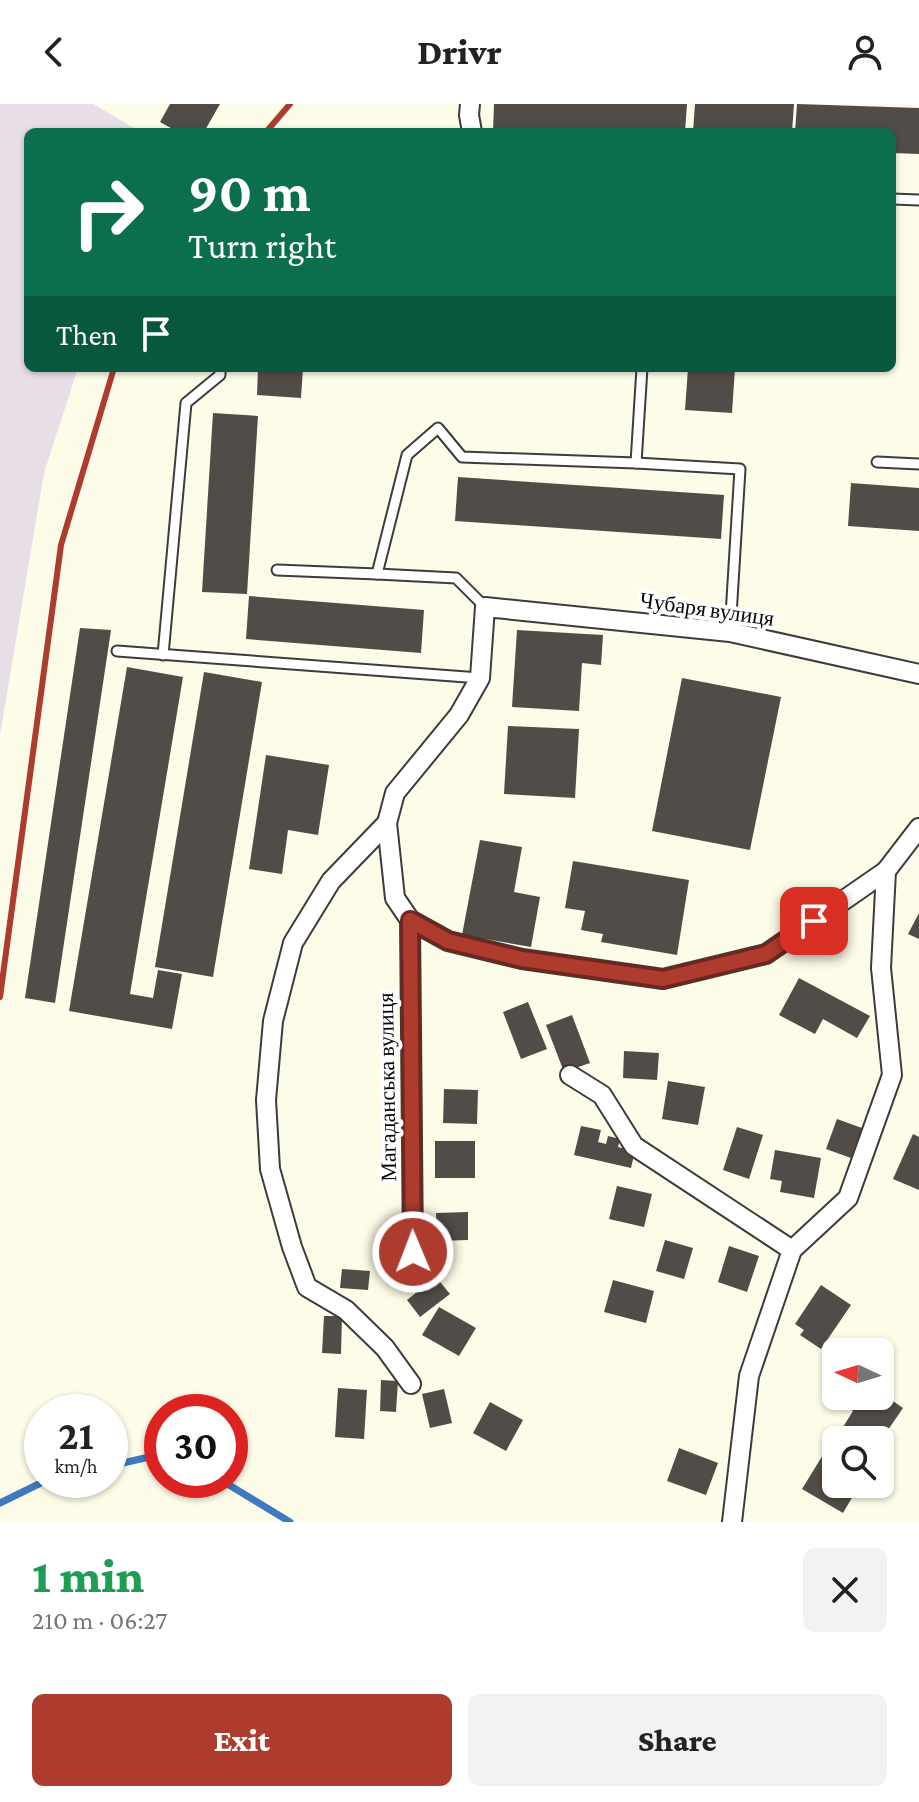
<!DOCTYPE html>
<html lang="en">
<head>
<meta charset="utf-8">
<style>
	:root { --surface:#fff; --page:#f2f2f2; --text:#222; --muted:#767676; --accent:#ad3b2e }
	body { margin:0; font-family:"Crimson Pro",serif; background:var(--page); color:var(--text); height:100vh; display:flex; flex-direction:column; font-size:30px; white-space:nowrap }
	* { box-sizing:border-box; margin:0 }
	p { font-size:26px; color:var(--muted) }
	.icon { flex:none; width:44px; height:44px; fill:none; stroke:currentColor; stroke-width:2; stroke-linecap:round; stroke-linejoin:round }
	.map { position:relative; height:1418px; overflow:hidden }
	.drawer { display:flex; flex-direction:column; background:var(--surface); flex:1 }
	.drawer>* { flex:none }
	.hud { position:absolute; left:24px; top:24px; width:872px; height:244px; border-radius:12px; box-shadow:0 2px 6px #0004; background:#0b6e4f; color:#fff; overflow:hidden }
	.needle { width:52px; rotate:274deg }
	.tools { position:absolute; left:822px; top:1234px; display:grid; gap:16px }
	.tools a { display:grid; place-items:center; width:72px; height:72px; border-radius:12px; background:var(--surface); box-shadow:0 2px 6px #0004; font-size:40px }
	.speed { position:absolute; left:24px; top:1290px; display:flex; gap:16px; font-size:40px; font-weight:700; text-align:center }
	.speed>* { display:grid; place-content:center; width:104px; height:104px; border-radius:50%; background:var(--surface); box-shadow:0 2px 6px #0004; line-height:1 }
	.speed small { font-size:20px; font-weight:400 }
	.speed .limit { border:12px solid #d22; background:#fff; color:#111 }
	.pin { position:absolute; display:grid; place-items:center; width:68px; height:68px; color:#fff; margin:-34px; border-radius:16px; box-shadow:0 4px 12px #0006 }
	.me { position:absolute; width:88px; margin:-44px; rotate:359deg; stroke-linejoin:round; filter:drop-shadow(0 0 6px #0008) }
	.turn { display:flex; align-items:center; gap:28px; height:168px; padding:0 32px; font-size:36px }
	.turn .icon { width:104px; height:104px; stroke-width:2.5 }
	.turn b { display:block; font-size:56px; line-height:68px }
	.then { display:flex; align-items:center; height:76px; padding:0 32px; background:#0003; gap:16px; font-size:30px }
	.round { display:grid; place-items:center; flex:none; width:84px; height:84px; border-radius:12px; background:var(--page) }
	.overview { display:flex; align-items:center; justify-content:space-between; height:136px; padding:0 32px }
	h1 { font-size:48px; font-weight:800; line-height:60px; color:#1e9e55 }
	.button { display:flex; gap:16px; margin-top:auto; padding:16px 32px }
	.button a { flex:1; height:92px; border-radius:12px; background:var(--accent); color:#fff; font-size:32px; font-weight:800; line-height:92px; text-align:center }
	.button a+a { background:var(--page); color:var(--text) }
	header { display:flex; justify-content:space-between; align-items:center; height:104px; padding:0 32px; background:var(--surface); font-size:36px; font-weight:800 }
	.map>svg:first-child { display:block }
	.industrial { fill:#e8dee8 }
	.lines { fill:none; stroke-linecap:round; stroke-linejoin:round }
	.stream { stroke:#3e79c1; stroke-width:7 }
	.building { fill:#514c47 }
	.lane-casing { stroke:#3c3c3c; stroke-width:13 }
	.street-casing { stroke:#3c3c3c; stroke-width:22 }
	.lane { stroke:#fff; stroke-width:9 }
	.street { stroke:#fff; stroke-width:18 }
	.rail { stroke:#ad3b2e; stroke-width:6 }
	.route-casing { stroke:#70261e; stroke-width:20 }
	.route { stroke:#ad3b2e; stroke-width:14 }
	.labels { text-anchor:middle; dominant-baseline:central; stroke-width:8; stroke-linejoin:round; paint-order:stroke }
	.street-label { font-size:22px; fill:#090909; stroke:#fff }
</style>
</head>
<body>
<header><svg class="icon" aria-label="back" viewBox="0 0 24 24"><path d="M15 5l-7 7 7 7"/></svg>Drivr<svg class="icon" aria-label="person" viewBox="0 0 24 24"><circle cx="12" cy="8" r="4"/><path d="M4 21q1-7 8-7t8 7"/></svg></header>
<div class="map">
<svg width="919" height="1418" viewBox="0 0 919 1418">
	<rect width="100%" height="100%" fill="#fdfce8"/>
	<polygon class="industrial" points="0,0 93,0 141,28 28,28 28,264 78,264 44,369 0,631"/>
	<g class="lines">
		<g class="stream">
			<polyline points="110,1362 162,1350"/>
			<polyline points="221,1376 290,1418"/>
			<polyline points="0,1399 47,1376"/>
		</g>
	</g>
	<g class="building">
		<polygon points="170,0 220,0 204,28 178,28 160,18"/>
		<polygon points="494,0 687,0 685,28 493,28"/>
		<polygon points="695,0 794,0 792,28 693,28"/>
		<polygon points="797,0 919,4 919,50 892,49 892,28 795,28"/>
		<polygon points="258,264 303,264 301,294 257,291"/>
		<polygon points="688,264 735,264 732,309 685,306"/>
		<polygon points="213,309 258,312 247,490 202,488"/>
		<polygon points="458,373 724,391 721,435 455,417"/>
		<polygon points="851,379 919,384 919,427 848,422"/>
		<polygon points="249,492 424,506 421,549 246,535"/>
		<polygon points="80,524 111,526 55,899 25,894"/>
		<polygon points="517,526 603,531 601,561 582,559 579,607 512,603"/>
		<polygon points="127,563 183,573 130,890 153,894 158,866 182,870 172,925 69,907"/>
		<polygon points="204,568 262,578 213,873 155,863"/>
		<polygon points="682,574 781,593 750,746 652,727"/>
		<polygon points="508,622 579,625 575,694 504,690"/>
		<polygon points="266,651 329,661 318,731 288,726 282,770 249,765"/>
		<polygon points="480,736 522,743 514,788 540,793 531,843 462,831"/>
		<polygon points="573,757 689,776 677,851 601,838 603,830 581,826 585,807 565,804"/>
		<polygon points="919,809 919,835 908,830"/>
		<polygon points="799,874 870,912 857,934 823,915 815,930 779,911"/>
		<polygon points="528,898 547,945 521,955 503,908"/>
		<polygon points="572,911 590,959 564,968 546,921"/>
		<polygon points="624,947 659,949 657,976 623,974"/>
		<polygon points="668,977 705,983 698,1021 662,1015"/>
		<polygon points="444,985 478,986 477,1020 443,1019"/>
		<polygon points="837,1015 862,1024 851,1054 826,1045"/>
		<polygon points="581,1022 601,1026 598,1038 606,1040 608,1032 620,1035 618,1043 635,1047 631,1064 574,1051"/>
		<polygon points="737,1023 763,1031 749,1075 723,1066"/>
		<polygon points="913,1030 919,1033 919,1086 893,1075"/>
		<rect x="435" y="1037" width="40" height="37"/>
		<polygon points="775,1046 821,1054 814,1094 780,1088 782,1077 770,1075"/>
		<polygon points="617,1082 652,1090 644,1123 609,1115"/>
		<polygon points="468,1108 468,1136 437,1137 436,1109"/>
		<polygon points="665,1136 693,1144 684,1175 656,1167"/>
		<polygon points="729,1142 759,1152 747,1188 718,1178"/>
		<polygon points="342,1165 370,1167 368,1186 340,1184"/>
		<polygon points="436,1173 450,1190 420,1213 407,1196"/>
		<polygon points="613,1176 654,1187 646,1219 604,1208"/>
		<polygon points="821,1181 851,1201 821,1245 800,1231 804,1226 795,1220"/>
		<polygon points="439,1203 476,1224 459,1252 422,1231"/>
		<polygon points="324,1212 342,1212 341,1250 322,1249"/>
		<polygon points="381,1276 398,1277 396,1308 380,1307"/>
		<polygon points="338,1284 367,1286 364,1335 335,1333"/>
		<polygon points="444,1285 452,1319 430,1324 422,1290"/>
		<polygon points="880,1288 903,1304 881,1336 862,1336 843,1323 853,1307 839,1298 843,1292 880,1292"/>
		<polygon points="490,1298 523,1316 506,1347 473,1329"/>
		<polygon points="829,1341 836,1345 836,1380 860,1380 843,1409 802,1385"/>
		<polygon points="679,1344 718,1359 706,1391 667,1377"/>
	</g>
	<g class="lines">
		<defs>
			<g id="lane">
				<polyline points="892,95 919,96"/>
				<polyline points="877,358 919,360"/>
				<polyline points="636,359 740,365 730,528"/>
				<polyline points="277,466 377,470 407,351 438,324 462,353 636,359 642,264"/>
				<polyline points="377,470 456,474 485,503"/>
				<polyline points="117,547 480,574"/>
				<polyline points="163,551 186,299 220,271 220,264"/>
			</g>
			<g id="street">
				<polyline points="470,0 469,11 472,28"/>
				<polyline points="387,719 395,794 410,816 448,837 522,855 663,875 766,850 886,767"/>
				<polyline points="410,816 413,1148"/>
				<polyline points="570,971 602,991 634,1042 792,1146"/>
				<polyline points="411,1280 385,1244 346,1206 307,1183 292,1143 270,1065 266,996 273,917 293,839 331,777 387,719 395,689 459,611 480,574 485,503 730,528 919,570"/>
				<polyline points="732,1418 749,1272 792,1146 848,1094 892,971 881,864 886,767 919,724"/>
			</g>
		</defs>
		<use href="#lane" class="lane-casing"/>
		<use href="#street" class="street-casing"/>
		<use href="#lane" class="lane"/>
		<use href="#street" class="street"/>
		<g class="rail">
			<polyline points="266,28 290,0"/>
			<polyline points="0,893 61,441 114,264"/>
		</g>
	</g>
	<g class="lines">
		<defs>
			<polyline id="route" points="413,1148 410,816 448,837 522,855 663,875 766,850 814,817"/>
		</defs>
		<use href="#route" class="route-casing"/>
		<use href="#route" class="route"/>
	</g>
	<g class="labels">
		<g class="street-label">
			<text transform="translate(707 505) rotate(8)">Чубаря вулиця</text>
			<text transform="translate(387 983) rotate(-91)">Магаданська вулиця</text>
		</g>
	</g>
</svg>
<div class="tools">
<a><svg class="needle" viewBox="-14 -14 28 28"><path d="M0-13l5 13h-10z" fill="#e53935"/><path d="M0 13l5-13h-10z" fill="#767676"/></svg></a>
<a><svg class="icon" aria-label="search" viewBox="0 0 24 24"><circle cx="10" cy="10" r="6"/><path d="M15 15l6 6"/></svg></a>
</div>
<div class="speed"><div>21<small>km/h</small></div><div class="limit">30</div></div>
<div class="pin" style="left:814px;top:817px;background:#d93025"><svg class="icon" aria-label="arrive" viewBox="0 0 24 24"><path d="M6 21V4h12l-3 4 3 4H6"/></svg></div>
<svg class="me" style="left:413px;top:1148px" viewBox="-20 -20 40 40"><circle r="17" fill="#ad3b2e" stroke="#fff" stroke-width="3"/><path d="M0-11L8 9 0 5-8 9z" fill="#fff"/></svg>
<div class="hud">
<div class="turn"><svg class="icon" aria-label="right" viewBox="0 0 24 24"><path d="M7 20v-9h11M14 6l5 5-5 5"/></svg><div><b>90 m</b>Turn right</div></div>
<div class="then">Then<svg class="icon" aria-label="arrive" viewBox="0 0 24 24"><path d="M6 21V4h12l-3 4 3 4H6"/></svg></div>
</div>
</div>
<section class="drawer">
<div class="overview"><div><h1>1 min</h1><p>210 m · 06:27</p></div><a class="round"><svg class="icon" aria-label="close" viewBox="0 0 24 24"><path d="M6 6l12 12M18 6L6 18"/></svg></a></div>
<div class="button"><a>Exit</a><a>Share</a></div>
</section>
</body>
</html>
